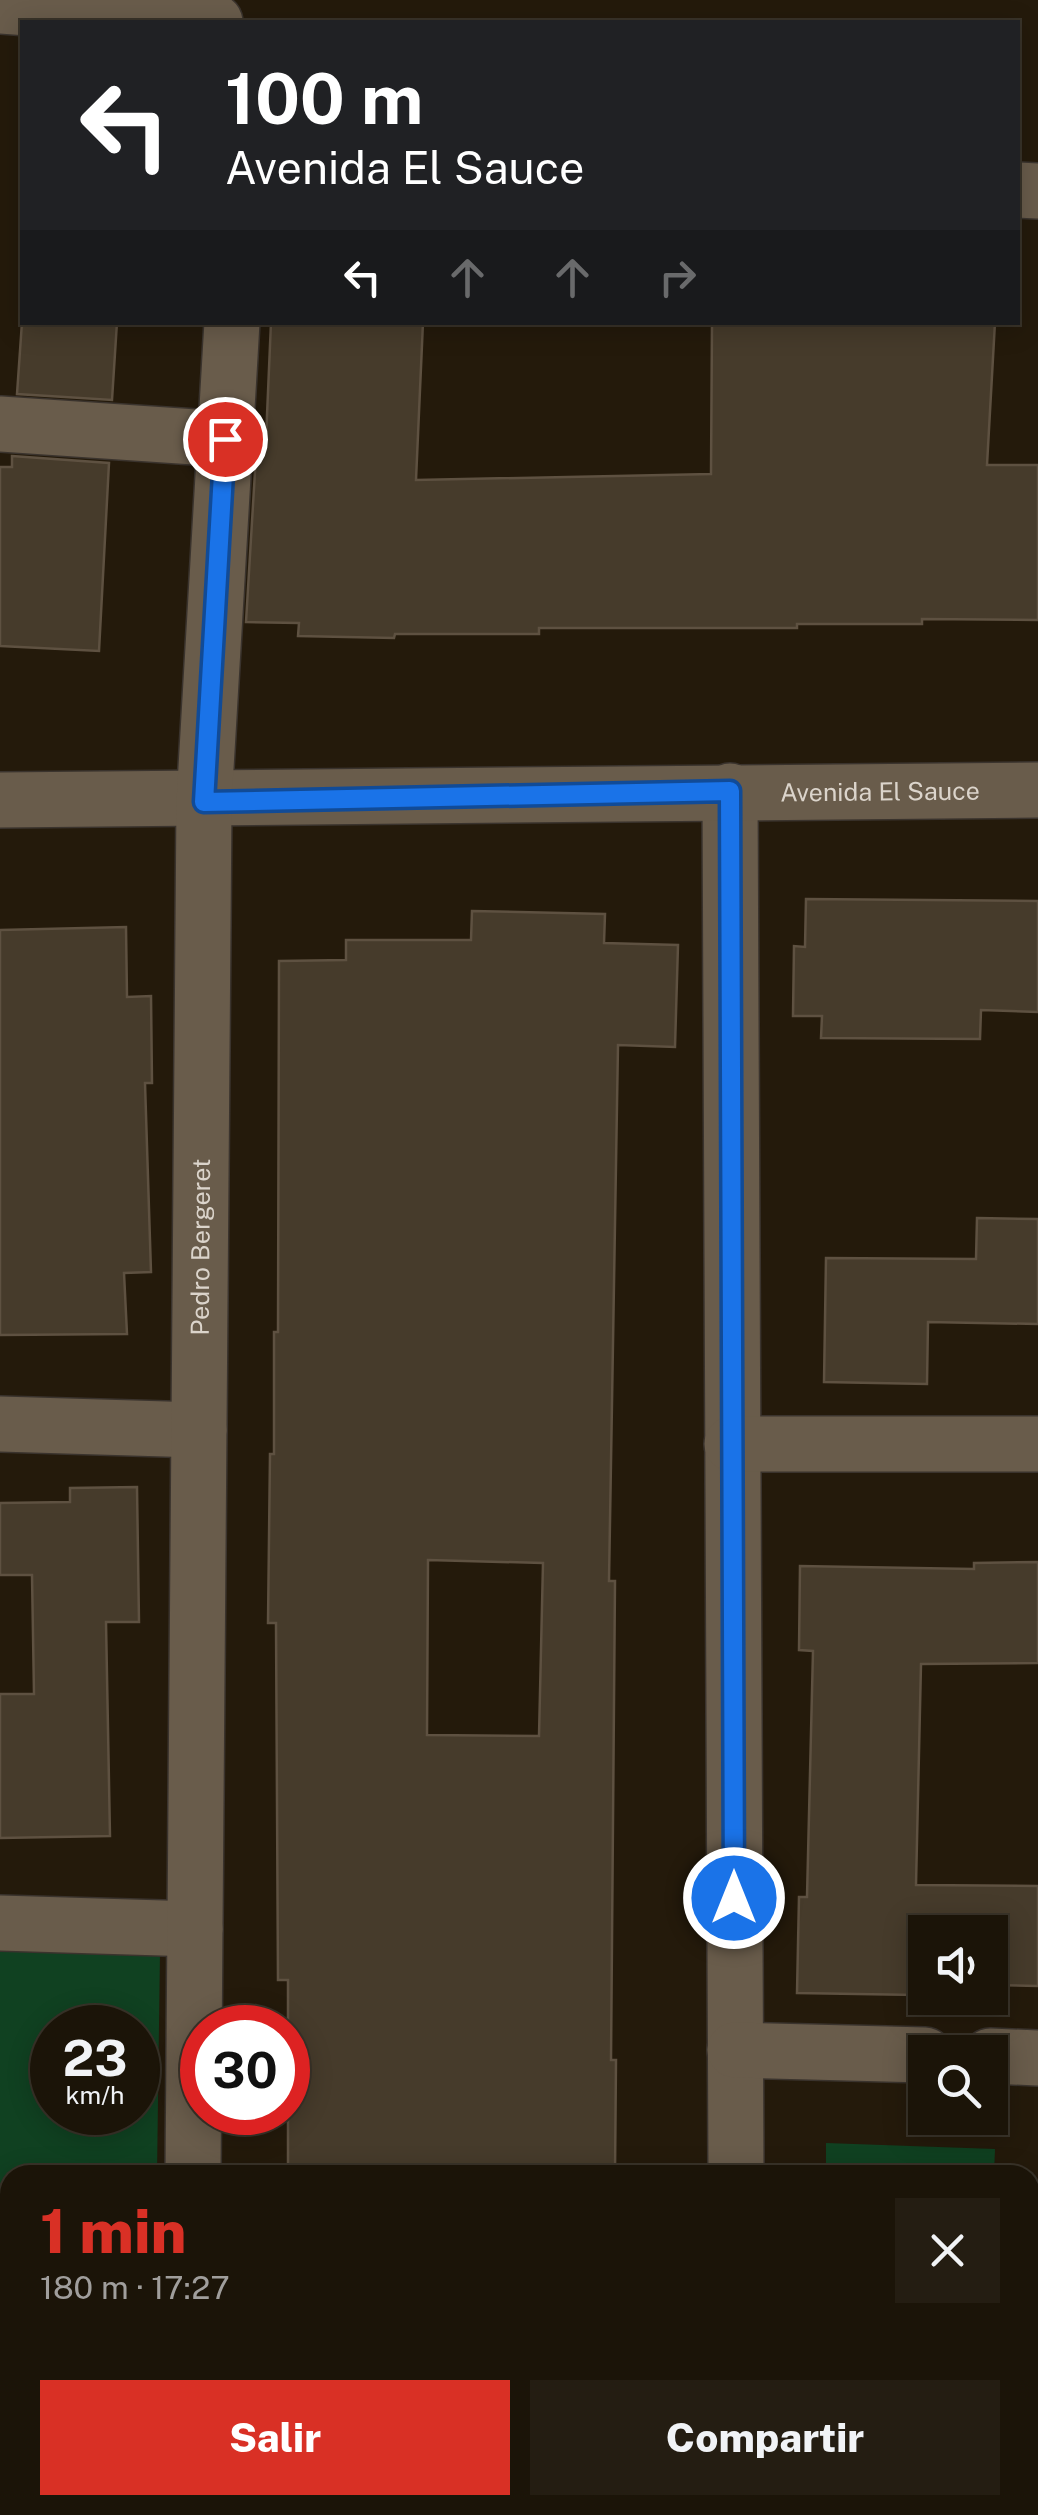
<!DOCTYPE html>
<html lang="es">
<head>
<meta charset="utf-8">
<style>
	:root { --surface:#1b1408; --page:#241d12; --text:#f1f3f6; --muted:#a09e9c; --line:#393329; --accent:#d93025 }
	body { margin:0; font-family:"Public Sans",sans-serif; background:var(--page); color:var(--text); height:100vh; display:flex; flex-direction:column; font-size:38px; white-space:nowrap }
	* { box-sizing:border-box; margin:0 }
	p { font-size:32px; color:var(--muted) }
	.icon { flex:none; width:55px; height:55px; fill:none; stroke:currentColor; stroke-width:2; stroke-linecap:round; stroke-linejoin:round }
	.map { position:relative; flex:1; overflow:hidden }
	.drawer { position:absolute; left:0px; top:2165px; width:1040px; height:350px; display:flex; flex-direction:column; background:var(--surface); border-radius:30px 30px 0 0; box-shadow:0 5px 25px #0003,0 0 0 2px var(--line) }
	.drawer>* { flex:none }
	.banner { position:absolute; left:20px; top:20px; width:1000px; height:305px; border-radius:0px; box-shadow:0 5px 25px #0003,0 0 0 2px var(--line); background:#202124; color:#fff; overflow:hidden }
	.buttons { position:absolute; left:908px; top:1915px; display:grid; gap:20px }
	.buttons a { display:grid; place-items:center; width:100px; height:100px; border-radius:0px; background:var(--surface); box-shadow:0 5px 25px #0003,0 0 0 2px var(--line); font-size:50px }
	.speed { position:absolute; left:30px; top:2005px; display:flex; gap:20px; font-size:50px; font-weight:700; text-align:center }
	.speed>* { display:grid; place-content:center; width:130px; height:130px; border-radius:50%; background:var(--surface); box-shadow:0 5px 25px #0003,0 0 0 2px var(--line); line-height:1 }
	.speed small { font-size:25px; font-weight:400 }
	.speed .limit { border:15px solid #d22; background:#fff; color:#111 }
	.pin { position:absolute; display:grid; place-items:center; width:85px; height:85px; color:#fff; margin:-42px; border:5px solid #fff; border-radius:50%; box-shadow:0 2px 10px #0007 }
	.me { position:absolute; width:110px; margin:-55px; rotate:0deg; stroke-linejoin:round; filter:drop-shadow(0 0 8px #0008) }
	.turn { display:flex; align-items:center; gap:35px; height:210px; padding:0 40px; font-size:45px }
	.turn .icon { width:130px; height:130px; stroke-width:2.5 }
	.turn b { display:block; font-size:70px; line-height:85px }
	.lanes { display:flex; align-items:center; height:95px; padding:0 40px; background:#0003; justify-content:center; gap:50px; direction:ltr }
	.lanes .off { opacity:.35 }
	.round { display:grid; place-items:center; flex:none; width:105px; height:105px; border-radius:0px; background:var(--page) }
	.summary { display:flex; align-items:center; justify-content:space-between; height:170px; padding:0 40px }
	h1 { font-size:60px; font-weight:800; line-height:75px; color:var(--accent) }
	.button { display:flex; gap:20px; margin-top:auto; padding:20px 40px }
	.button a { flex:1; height:115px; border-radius:0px; background:var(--accent); color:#fff; font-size:40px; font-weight:800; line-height:115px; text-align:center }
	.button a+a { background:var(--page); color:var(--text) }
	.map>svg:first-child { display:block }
	.green { fill:#104121; fill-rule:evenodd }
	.building { fill:#463b2b; stroke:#5e5141; stroke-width:2.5; fill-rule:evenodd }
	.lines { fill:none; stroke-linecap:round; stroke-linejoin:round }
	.minor-casing { stroke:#3a332d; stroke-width:58 }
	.minor { stroke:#695c4b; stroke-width:55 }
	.route-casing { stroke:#114b97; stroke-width:25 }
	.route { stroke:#1a73e8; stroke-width:18 }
	.labels { text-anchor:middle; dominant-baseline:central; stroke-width:8; stroke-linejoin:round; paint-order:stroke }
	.street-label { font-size:25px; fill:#dbd4cb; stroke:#0a0602 }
</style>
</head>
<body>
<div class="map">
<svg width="1038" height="2515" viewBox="0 0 1038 2515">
	<rect width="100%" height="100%" fill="#241a0b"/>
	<g class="green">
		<path d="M0 1952H160L157 2175H10V2386H0ZM52 2028H138V2112H52Z"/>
		<polygon points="826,2143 995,2149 994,2175 826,2175"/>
	</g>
	<g class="building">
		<polygon points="22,322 117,322 112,400 17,394"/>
		<polygon points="271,322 423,322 416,480 711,474 712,322 995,322 987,465 1038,465 1038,620 922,619 922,624 797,624 797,628 539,628 539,634 395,634 394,638 298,636 299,623 246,622 257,438 266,439"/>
		<polygon points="12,456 109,463 99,651 0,646 0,467 12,467"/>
		<polygon points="806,899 1038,901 1038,1012 981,1010 980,1039 821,1038 822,1016 793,1016 794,946 805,947"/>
		<path d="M472 911 605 914 604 943 678 945 675 1047 618 1045 609 1581H615L611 2060H616L615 2175H288V1980H278L276 1623H268L270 1454H274V1332H278L279 961 346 960V940H471ZM428 1560 543 1563 539 1736 427 1735Z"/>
		<polygon points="126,927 127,997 151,996 152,1083 145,1083 151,1272 124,1273 127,1334 0,1335 0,930"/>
		<polygon points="977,1218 1038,1219 1038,1324 928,1322 927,1384 824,1382 826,1258 976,1259"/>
		<polygon points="137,1487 139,1622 106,1622 110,1836 0,1838 0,1694 34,1694 32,1575 0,1575 0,1503 70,1502 70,1488"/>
		<polygon points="1038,1562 1038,1663 921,1664 916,1885 1038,1886 1038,1986 990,1985 990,1932 925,1932 925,1983 918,1983 917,1995 797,1993 799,1897 807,1897 813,1651 799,1650 800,1566 974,1569 974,1563"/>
	</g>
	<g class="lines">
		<defs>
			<g id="minor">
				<polyline points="0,6 215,22"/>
				<polyline points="1018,190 1038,191"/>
				<polyline points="0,424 225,439"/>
				<polyline points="730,791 736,2175"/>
				<path id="s1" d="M0 800 1038 790"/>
				<polyline points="0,1424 199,1430"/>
				<polyline points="732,1444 1038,1444"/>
				<polyline points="0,1923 195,1929"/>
				<polyline points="735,2050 925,2055"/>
				<polyline points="990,2056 1038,2058"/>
				<path id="s2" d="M193 2175 204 802 232 322"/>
				<polyline points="0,2426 10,2426"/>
				<polyline points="729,2505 748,2515"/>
				<polyline points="190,2515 190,2505"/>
			</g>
		</defs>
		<use href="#minor" class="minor-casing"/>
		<use href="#minor" class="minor"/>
	</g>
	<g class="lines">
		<defs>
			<polyline id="route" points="225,439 204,802 730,791 734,1898"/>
		</defs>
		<use href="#route" class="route-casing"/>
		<use href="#route" class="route"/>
	</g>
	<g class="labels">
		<g class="street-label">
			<text stroke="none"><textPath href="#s1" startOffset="880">Avenida El Sauce</textPath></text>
			<text stroke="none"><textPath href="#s2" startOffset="928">Pedro Bergeret</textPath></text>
		</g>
	</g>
</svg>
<div class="buttons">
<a><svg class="icon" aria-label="sound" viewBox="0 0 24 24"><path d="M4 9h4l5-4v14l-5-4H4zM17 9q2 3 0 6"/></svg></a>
<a><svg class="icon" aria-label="search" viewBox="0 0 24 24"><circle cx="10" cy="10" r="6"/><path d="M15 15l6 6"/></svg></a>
</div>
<div class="speed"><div>23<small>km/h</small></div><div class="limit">30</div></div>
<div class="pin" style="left:225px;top:439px;background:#d93025"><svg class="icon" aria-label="arrive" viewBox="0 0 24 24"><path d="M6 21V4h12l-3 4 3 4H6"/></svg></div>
<svg class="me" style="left:734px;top:1898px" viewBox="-20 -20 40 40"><circle r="17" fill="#1a73e8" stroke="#fff" stroke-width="3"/><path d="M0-11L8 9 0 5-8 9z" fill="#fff"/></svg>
<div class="banner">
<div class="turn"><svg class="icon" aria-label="left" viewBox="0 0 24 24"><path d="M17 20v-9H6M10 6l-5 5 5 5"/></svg><div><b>100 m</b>Avenida El Sauce</div></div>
<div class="lanes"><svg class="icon" aria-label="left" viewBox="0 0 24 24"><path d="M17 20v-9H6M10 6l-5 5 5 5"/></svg><svg class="icon off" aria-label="ahead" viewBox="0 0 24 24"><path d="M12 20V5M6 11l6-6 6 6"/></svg><svg class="icon off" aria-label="ahead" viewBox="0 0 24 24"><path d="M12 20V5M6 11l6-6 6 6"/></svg><svg class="icon off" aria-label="right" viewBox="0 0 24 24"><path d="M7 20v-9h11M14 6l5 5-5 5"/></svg></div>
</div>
<section class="drawer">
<div class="summary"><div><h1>1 min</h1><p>180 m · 17:27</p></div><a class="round"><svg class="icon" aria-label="close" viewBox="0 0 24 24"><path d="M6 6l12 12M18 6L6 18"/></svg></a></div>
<div class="button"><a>Salir</a><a>Compartir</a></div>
</section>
</div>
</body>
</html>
